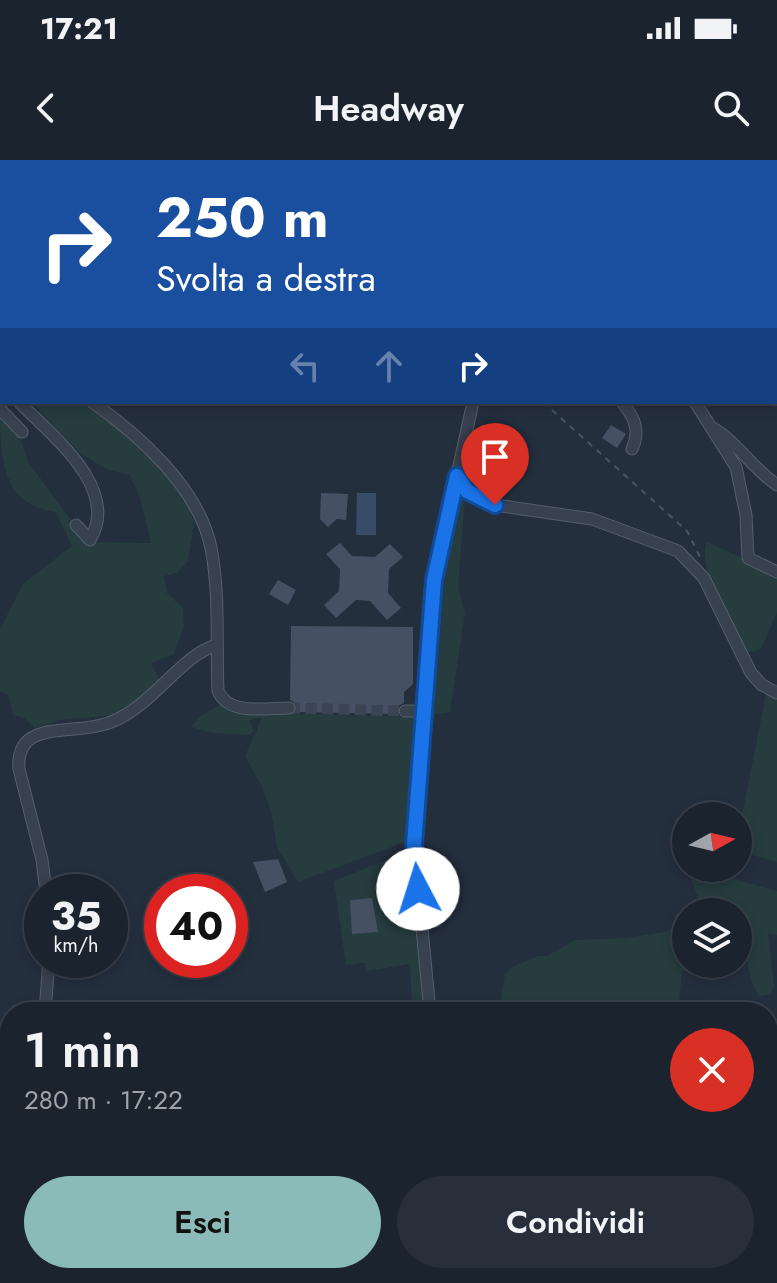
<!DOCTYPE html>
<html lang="it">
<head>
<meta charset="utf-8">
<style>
	:root { --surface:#1b232e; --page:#282f3a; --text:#f1f3f6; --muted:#a0a4aa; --line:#39404a; --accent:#8bbbb9 }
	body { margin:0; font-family:Jost,sans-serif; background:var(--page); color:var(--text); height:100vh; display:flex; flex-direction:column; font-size:30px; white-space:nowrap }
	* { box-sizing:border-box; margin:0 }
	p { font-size:26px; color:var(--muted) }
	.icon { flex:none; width:44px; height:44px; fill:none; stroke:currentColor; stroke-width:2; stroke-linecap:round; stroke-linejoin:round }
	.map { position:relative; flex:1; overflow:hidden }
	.side { position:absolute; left:0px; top:842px; width:778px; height:282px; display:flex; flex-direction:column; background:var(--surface); border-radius:32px 32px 0 0; box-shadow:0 4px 12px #0003,0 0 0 2px var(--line) }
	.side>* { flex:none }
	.guide { position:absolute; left:0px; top:0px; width:778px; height:244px; box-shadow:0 4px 12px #0003,0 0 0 2px var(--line); background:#1a4fa0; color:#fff; overflow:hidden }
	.needle { width:52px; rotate:82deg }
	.buttons { position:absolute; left:672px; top:642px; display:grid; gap:16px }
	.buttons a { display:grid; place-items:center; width:80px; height:80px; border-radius:50%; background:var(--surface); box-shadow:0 4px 12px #0003,0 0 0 2px var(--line); font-size:40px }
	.speed { position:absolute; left:24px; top:714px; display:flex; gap:16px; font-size:40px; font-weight:700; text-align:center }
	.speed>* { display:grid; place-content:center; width:104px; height:104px; border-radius:50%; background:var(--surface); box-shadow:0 4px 12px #0003,0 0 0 2px var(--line); line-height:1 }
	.speed small { font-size:20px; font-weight:400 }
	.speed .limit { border:12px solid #d22; background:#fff; color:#111 }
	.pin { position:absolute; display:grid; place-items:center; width:68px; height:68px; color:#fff; margin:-82px -34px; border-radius:50% 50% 50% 0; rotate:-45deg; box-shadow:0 0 8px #0007 }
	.pin .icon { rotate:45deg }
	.me { position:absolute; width:88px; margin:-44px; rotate:355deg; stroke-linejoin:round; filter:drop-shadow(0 0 6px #0008) }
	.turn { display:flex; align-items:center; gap:28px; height:168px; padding:0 24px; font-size:36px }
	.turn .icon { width:104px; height:104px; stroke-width:2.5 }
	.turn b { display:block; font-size:56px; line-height:68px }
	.lanes { display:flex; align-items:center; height:76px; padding:0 24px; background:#0003; justify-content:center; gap:40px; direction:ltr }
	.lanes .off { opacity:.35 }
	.round { display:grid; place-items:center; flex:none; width:84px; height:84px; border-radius:42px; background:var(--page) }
	.headline { display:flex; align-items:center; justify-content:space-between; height:136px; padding:0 24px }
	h1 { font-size:48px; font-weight:600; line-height:60px }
	.button { display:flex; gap:16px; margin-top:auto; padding:16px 24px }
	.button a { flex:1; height:92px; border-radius:48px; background:var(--accent); color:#111; font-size:32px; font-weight:600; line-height:92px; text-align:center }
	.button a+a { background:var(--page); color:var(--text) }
	.status { display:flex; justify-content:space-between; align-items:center; height:56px; padding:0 40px; background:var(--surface); direction:ltr }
	.status svg { height:22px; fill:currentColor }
	header { display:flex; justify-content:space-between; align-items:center; height:104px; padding:0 24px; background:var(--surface); font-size:36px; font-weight:600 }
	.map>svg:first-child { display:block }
	.green { fill:#263c3f }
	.water { fill:#394c67 }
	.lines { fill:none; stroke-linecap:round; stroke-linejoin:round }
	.stream { stroke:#394c67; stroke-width:3 }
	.building { fill:#455162 }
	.minor-tunnel { stroke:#3a4453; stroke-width:11; stroke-dasharray:11 5.5; stroke-linecap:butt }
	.minor-casing { stroke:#565f6c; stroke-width:13 }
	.path { stroke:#44595c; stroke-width:2; stroke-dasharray:6 6; stroke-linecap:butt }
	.minor { stroke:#38414e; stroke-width:11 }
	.route-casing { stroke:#114b97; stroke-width:20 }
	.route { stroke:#1a73e8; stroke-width:14 }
</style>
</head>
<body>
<div class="status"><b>17:21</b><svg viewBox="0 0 49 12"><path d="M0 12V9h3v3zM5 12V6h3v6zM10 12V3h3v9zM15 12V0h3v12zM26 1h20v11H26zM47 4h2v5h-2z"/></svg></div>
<header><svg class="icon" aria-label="back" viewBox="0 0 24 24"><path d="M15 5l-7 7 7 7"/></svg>Headway<svg class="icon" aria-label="search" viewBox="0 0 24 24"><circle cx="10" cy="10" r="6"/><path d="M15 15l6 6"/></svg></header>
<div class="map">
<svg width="777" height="1123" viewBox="0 0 777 1123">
	<rect width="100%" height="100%" fill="#242f3e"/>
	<g class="green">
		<path d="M32 242H80L148 290 189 343 194 363 188 401 177 413 164 416 167 433 183 448 184 466 174 494 151 503 162 524 141 545 113 555 60 560 35 568 24 558 13 555 8 535 0 531V469L23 424 72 386 56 352C2 346 0 296 0 253L21 281 29 303 87 382 151 383 139 335 130 315 106 309 80 293Z"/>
		<polygon points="461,328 465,337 458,427 465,453 450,552 433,554 447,393"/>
		<path d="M707 382 777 414V452L761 489 747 493C735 469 695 406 707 382Z"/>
		<polygon points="766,534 777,539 777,702 738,691 738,676"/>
		<polygon points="221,544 264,553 416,557 408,681 298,722 277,687 271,651 262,627 245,596 262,558 249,560 254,571 249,575 214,573 191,567 199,557"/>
		<polygon points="409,691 427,852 412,852 410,804 367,811 365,803 346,805 334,721"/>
		<path d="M689 714 711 720 723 716 777 731V775L768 774 774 826 771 834 759 836C746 817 746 790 747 768L738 766V752H701L703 750Z"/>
		<polygon points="681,765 686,775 686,804 714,805 696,812 682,811 678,852 499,852 505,814 514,806 538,796 547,796 575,780 626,778 669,771"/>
		<polygon points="768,958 777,977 777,1123 728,1123 724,1114 768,1114"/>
		<polygon points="250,1114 332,1114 313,1123 252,1123"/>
	</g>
	<polygon class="water" points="357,333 376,333 376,375 356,375"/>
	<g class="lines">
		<polyline class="stream" points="768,916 777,917"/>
	</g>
	<g class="building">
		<polygon points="611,265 626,274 617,288 602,278"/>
		<polygon points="321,333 348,334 346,360 337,359 328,367 320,359"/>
		<polygon points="340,383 352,396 375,397 390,384 403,397 389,409 388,433 401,448 387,460 370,441 356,440 336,458 324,445 339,431 340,409 326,394"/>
		<polygon points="278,420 296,430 288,445 269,434"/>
		<polygon points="291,466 413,467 413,524 404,532 404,543 398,546 397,554 296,552 297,544 290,540"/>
		<polygon points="278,699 287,722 265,732 253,702"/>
		<polygon points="372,738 378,772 352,774 350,740"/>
	</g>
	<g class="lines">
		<polyline class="minor-tunnel" points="289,548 405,551"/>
		<defs>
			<g id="minor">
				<polyline points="587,2 588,0"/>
				<polyline points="0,185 2,186"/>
				<polyline points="0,227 2,228"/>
				<path d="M19 242C52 276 121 328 90 380L76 365"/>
				<path d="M92 242C139 275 199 328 211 388 220 434 216 485 218 531 229 556 266 548 289 548"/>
				<path d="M622 242C634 257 641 270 632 289"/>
				<polyline points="695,242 736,307 746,355 748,398 777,412"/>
				<polyline points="0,249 22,272"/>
				<path d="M713 268C738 283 753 309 777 325"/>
				<polyline points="457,316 467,331 495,345 592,359 678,391 704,418 751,513 762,525 777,533"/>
				<polyline points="405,551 424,551"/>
				<path d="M46 732 42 700 19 609C15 557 75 577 111 562 154 545 179 497 216 485"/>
				<polyline points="45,852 49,800"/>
				<polyline points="430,852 414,685 434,420 473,242"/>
				<polyline points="0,1106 10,1079"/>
				<polyline points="483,1114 486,1123"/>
				<polyline points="570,1114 578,1123"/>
			</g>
		</defs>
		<use href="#minor" class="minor-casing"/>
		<g class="path">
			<polyline points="543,242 687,371 700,397"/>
			<polyline points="503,244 508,242"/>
			<path d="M708 852C725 839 745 836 762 852"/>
			<polyline points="768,860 773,870"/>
			<polyline points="621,1114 623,1123"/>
		</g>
		<use href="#minor" class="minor"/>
	</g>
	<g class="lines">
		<defs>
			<polyline id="route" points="418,729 414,685 434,420 457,316 467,331 495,345"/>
		</defs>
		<use href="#route" class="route-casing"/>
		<use href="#route" class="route"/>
	</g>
</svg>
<div class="buttons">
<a><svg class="needle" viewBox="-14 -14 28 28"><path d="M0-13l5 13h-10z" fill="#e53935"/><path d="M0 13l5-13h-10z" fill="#a0a4aa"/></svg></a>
<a><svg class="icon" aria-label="layers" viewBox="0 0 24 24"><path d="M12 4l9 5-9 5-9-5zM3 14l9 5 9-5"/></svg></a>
</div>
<div class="speed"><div>35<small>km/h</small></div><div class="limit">40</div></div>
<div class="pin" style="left:495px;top:345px;background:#d93025"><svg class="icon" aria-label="arrive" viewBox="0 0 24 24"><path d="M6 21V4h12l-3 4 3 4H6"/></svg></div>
<svg class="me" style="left:418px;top:729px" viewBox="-20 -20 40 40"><circle r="19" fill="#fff"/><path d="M0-13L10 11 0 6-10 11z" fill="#1a73e8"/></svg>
<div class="guide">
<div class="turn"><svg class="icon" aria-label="right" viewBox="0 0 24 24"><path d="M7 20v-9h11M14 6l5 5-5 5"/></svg><div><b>250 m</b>Svolta a destra</div></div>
<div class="lanes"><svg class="icon off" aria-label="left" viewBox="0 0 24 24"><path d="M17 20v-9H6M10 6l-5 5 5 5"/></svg><svg class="icon off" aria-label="ahead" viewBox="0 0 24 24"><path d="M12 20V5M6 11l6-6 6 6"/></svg><svg class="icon" aria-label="right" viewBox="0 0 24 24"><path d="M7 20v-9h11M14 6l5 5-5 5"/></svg></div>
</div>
<section class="side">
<div class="headline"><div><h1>1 min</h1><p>280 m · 17:22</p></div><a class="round" style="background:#d93025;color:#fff"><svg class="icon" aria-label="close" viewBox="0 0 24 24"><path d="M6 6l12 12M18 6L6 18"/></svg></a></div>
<div class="button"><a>Esci</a><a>Condividi</a></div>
</section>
</div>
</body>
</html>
